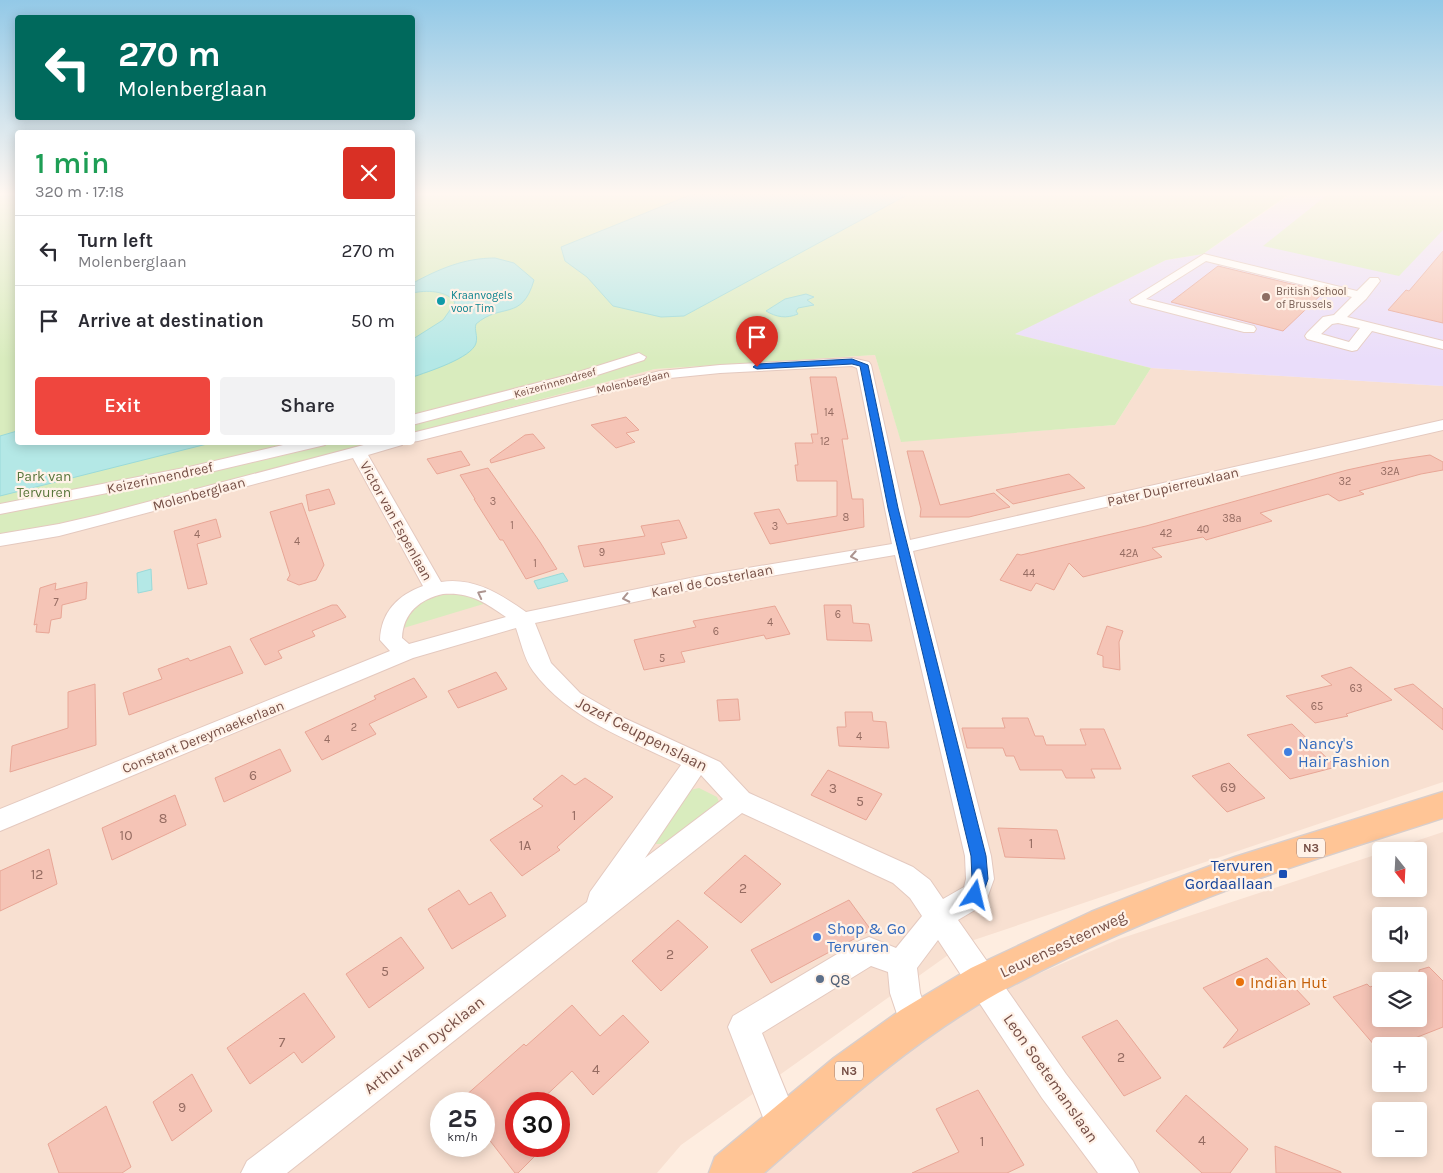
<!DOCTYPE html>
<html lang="en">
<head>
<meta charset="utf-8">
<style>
	:root { --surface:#fff; --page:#f2f2f3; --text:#2b2b33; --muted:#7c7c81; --line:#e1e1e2; --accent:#ef463e }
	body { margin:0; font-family:Karla,sans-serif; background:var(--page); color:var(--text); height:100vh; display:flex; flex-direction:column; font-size:19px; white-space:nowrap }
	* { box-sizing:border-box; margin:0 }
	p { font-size:16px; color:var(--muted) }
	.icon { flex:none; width:28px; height:28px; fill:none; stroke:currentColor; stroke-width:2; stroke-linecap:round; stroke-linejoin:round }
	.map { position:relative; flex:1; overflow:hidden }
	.drawer { position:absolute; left:15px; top:130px; width:400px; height:315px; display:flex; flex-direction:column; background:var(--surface); border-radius:5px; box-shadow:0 2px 12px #0003 }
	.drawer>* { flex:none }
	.top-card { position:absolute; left:15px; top:15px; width:400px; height:105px; border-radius:5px; box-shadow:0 2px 12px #0003; background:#00695c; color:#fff; overflow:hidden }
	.needle { width:32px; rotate:162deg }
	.controls { position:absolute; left:1372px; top:842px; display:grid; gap:10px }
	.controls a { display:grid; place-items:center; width:55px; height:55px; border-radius:5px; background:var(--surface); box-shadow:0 2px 12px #0003; font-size:25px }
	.speed { position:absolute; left:430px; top:1092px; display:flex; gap:10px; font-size:25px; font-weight:700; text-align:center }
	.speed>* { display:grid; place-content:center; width:65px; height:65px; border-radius:50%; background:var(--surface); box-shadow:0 2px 12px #0003; line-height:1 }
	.speed small { font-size:12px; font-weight:400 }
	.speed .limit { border:8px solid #d22; background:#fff; color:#111 }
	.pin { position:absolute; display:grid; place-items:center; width:42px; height:42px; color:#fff; margin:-51px -21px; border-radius:50% 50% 50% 0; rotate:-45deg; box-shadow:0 0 5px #0007 }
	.pin .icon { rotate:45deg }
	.me { position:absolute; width:55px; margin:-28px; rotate:10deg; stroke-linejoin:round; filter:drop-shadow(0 0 4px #0008) }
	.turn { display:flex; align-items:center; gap:18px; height:105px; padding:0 20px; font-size:22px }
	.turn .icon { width:65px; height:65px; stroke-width:2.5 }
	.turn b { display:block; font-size:35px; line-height:42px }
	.round { display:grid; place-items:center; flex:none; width:52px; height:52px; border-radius:5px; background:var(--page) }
	.overview { display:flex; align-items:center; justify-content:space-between; height:85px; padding:0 20px }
	h1 { font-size:30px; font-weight:600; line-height:38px; color:#1e9e55 }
	.button { display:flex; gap:10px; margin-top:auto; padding:10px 20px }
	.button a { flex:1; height:58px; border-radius:5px; background:var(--accent); color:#fff; font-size:20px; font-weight:600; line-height:58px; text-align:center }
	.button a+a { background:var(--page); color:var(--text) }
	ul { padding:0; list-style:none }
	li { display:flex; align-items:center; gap:15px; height:70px; padding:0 20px; border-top:1px solid var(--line) }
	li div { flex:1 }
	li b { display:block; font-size:19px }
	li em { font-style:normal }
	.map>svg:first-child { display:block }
	.residential { fill:#f8e0d1; fill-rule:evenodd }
	.education { fill:#eaddfa }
	.green { fill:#d9ecbe }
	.water { fill:#b4e8e6; stroke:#9adad9 }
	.building { fill:#f5c4b6; stroke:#e8a696 }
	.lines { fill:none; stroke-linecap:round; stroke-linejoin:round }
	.minor-casing { stroke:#e4c9bf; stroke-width:2 }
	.major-casing { stroke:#d9cecb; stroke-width:3 }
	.minor { fill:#fff; fill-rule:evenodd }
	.major { fill:#ffc596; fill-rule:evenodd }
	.oneway { stroke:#ad9590 }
	.route { fill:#1a73e8; stroke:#114b97 }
	.education-dot { fill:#8d6e63; stroke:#fff2e8; stroke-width:2 }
	.culture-dot { fill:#0f9aa8; stroke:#fff2e8; stroke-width:2 }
	.shop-dot { fill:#3f7fe0; stroke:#fff2e8; stroke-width:2 }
	.transit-dot { fill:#1a4fb4; stroke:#fff2e8; stroke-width:2 }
	.service-dot { fill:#5c6f8a; stroke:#fff2e8; stroke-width:2 }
	.food-dot { fill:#e8710a; stroke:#fff2e8; stroke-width:2 }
	.labels { text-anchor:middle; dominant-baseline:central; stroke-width:4.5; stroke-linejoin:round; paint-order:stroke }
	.far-education-label { font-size:11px; fill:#785e54; stroke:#fff2e8; text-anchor:start }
	.far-culture-label { font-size:11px; fill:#0d838f; stroke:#fff2e8; text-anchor:start }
	.far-street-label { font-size:11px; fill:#764f46; stroke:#fff2e8 }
	.number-label { font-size:11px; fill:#966c62 }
	.shield { fill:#fff2e8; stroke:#9f8077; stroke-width:1 }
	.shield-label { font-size:12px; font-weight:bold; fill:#764f46 }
	.park-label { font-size:14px; fill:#58763b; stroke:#fff2e8 }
	.street-label { font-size:14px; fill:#764f46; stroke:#fff2e8 }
	.near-number-label { font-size:14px; fill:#966c62 }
	.near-street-label { font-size:16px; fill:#764f46; stroke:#fff2e8 }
	.near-shop-label { font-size:16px; fill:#366cbe; stroke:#fff2e8; text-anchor:start }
	.near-transit-label { font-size:16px; fill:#164399; stroke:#fff2e8; text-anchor:end }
	.near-service-label { font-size:16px; fill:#4e5e75; stroke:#fff2e8; text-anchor:start }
	.near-food-label { font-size:16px; fill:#c56008; stroke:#fff2e8; text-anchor:start }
</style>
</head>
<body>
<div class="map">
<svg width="1443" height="1173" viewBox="0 0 1443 1173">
	<rect width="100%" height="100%" fill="#feede0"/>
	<g class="residential">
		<path d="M875 355 901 441 1115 425 1151 368 1443 386V782L965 943 681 1145 657 1173H0V534L60 525 375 443 412 442 413 433 655 369ZM441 1104H484V1146H441ZM516 1104H559V1146H516Z"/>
		<path d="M1443 832V1173H748L957 1009 1119 939 1381 853V889H1419V851H1386ZM1381 916H1419V954H1381ZM1381 981H1419V1019H1381ZM1381 1046H1419V1084H1381ZM1381 1111H1419V1149H1381Z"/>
	</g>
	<polygon class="education" points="1290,195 1443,195 1443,386 1151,368 1014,334 1166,260 1203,254"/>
	<g class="green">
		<polygon points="0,195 17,195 18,442 375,443 60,525 0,534"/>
		<polygon points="412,195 1288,195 1203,254 1166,260 1015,334 1151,368 1115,425 901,442 875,355 655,369 413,433"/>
		<polygon points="1327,195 1443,195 1443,230 1399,276 1263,246"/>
		<path d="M463 594 490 602 397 630C415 600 428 594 463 594Z"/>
		<polygon points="699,788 717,797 719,802 665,844 655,844 652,841 690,790"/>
	</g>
	<g class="water">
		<polygon points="690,195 907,195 684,316 661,317 613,306 587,277 565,261 561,247"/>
		<path d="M495 258 514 263 534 280C522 322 501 302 476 324 474 330 478 336 476 343 472 358 427 372 413 377V339L443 320 455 303C448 290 425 290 413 293V283C439 269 464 258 495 258Z"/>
		<path d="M806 294 814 297 807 300 814 305 798 308 796 311 798 314C786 319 776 317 766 311L785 299Z"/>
		<polygon points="17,431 18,442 211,443 0,496 0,436"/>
		<polygon points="151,569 152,590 138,593 137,573"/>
		<polygon points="563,573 568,581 538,589 534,581"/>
	</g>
	<g class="building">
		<polygon points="1443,251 1443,323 1388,310 1406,290 1409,291"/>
		<polygon points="1218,266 1324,292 1283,331 1171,302"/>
		<polygon points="810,377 836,377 848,439 842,439 852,499 863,499 864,527 770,544 754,513 779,509 787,524 837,516 837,481 797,481 795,465 798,465 795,443 813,443 811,434 818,434"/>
		<polygon points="626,417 639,430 626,433 635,442 616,448 591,425"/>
		<polygon points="533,434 545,448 491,463 490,460 525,435"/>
		<polygon points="461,451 470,465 437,474 427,459"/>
		<polygon points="907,451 923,451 940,505 994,493 1010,507 969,517 920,517 921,509"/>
		<polygon points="1430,455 1443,462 1443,470 1421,474 1359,491 1364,494 1339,501 1328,494 1260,513 1272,521 1206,540 1203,537 1152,548 1162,557 1083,577 1069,563 1054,590 1036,583 1031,591 1000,580 1017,554 1021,555 1146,526 1347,470 1389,461"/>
		<polygon points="488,468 540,542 557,569 526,579 503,540 500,540 474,499 475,499 460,475"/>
		<polygon points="1069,474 1085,488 1013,504 996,490"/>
		<polygon points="329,489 335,504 309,511 306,495"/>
		<polygon points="302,503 324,565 316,580 299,585 287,580 290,575 270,512"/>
		<polygon points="216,519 221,537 197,544 207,584 188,589 174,531"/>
		<polygon points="679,520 687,538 661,543 665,554 584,567 578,546 645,536 641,526"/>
		<polygon points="87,582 86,599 62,605 61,618 51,620 49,633 36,632 37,624 34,625 40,588 56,583 55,590"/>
		<polygon points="332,605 337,605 346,617 312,631 315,636 278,651 282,658 265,665 250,639"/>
		<polygon points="824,605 851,605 853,623 869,624 872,641 827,640"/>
		<polygon points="775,606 790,634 766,639 764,635 681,652 685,662 644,670 634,640 696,627 693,621"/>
		<polygon points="1107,626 1123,631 1119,642 1120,670 1103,667 1103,656 1097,654"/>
		<polygon points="230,646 243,673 129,715 123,693 162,679 158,669 188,658 190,661"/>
		<polygon points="1351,667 1392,700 1346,714 1348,716 1315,723 1286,696 1332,685 1321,676"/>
		<polygon points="496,672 507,689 458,708 448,691"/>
		<polygon points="414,678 427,697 369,724 376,734 322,760 305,732 376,699 374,696"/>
		<polygon points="95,684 96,745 10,772 12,746 68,728 68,692"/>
		<polygon points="1413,684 1443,709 1443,730 1394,689"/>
		<polygon points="738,699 740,720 719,721 717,700"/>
		<polygon points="845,712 872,712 873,721 886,722 889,748 839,746 837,727 846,727"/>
		<polygon points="1002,718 1028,718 1035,736 1043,736 1046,745 1086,745 1080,729 1104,729 1121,769 1091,769 1095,778 1066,778 1062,770 1020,770 1014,756 1006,756 1003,748 967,748 962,728 1005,728"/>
		<polygon points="1292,724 1336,767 1290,779 1247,735"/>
		<polygon points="280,749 291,771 224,802 215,778"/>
		<polygon points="1229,763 1245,779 1265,798 1227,812 1192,776"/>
		<polygon points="828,770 882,794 866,820 811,795"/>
		<polygon points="562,775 575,785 585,778 613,797 557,847 560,850 522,876 490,840 543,806 533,799"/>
		<polygon points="175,795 186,825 112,860 102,828"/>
		<polygon points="998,828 1057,830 1065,859 1005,857"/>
		<polygon points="49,849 57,884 0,911 0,871"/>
		<polygon points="745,855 781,884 741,923 704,893"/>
		<polygon points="459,890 469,905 491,892 506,916 452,949 428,909"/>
		<polygon points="849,900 871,930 771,983 751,950"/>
		<polygon points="678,920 708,947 661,991 632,961"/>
		<polygon points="401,937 424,968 369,1008 346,974"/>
		<polygon points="1267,958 1310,1004 1223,1048 1238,1030 1203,988"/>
		<polygon points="1429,967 1443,981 1443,1027 1415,1038 1422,1046 1375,1046 1333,997 1367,984 1370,987 1381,983 1381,1019 1419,1019 1419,970"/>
		<polygon points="304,993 335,1037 302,1063 294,1052 250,1084 227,1048"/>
		<polygon points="572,1005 600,1036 623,1015 649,1042 593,1095 572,1071 537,1104 516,1104 516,1146 545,1146 518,1173 515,1173 484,1133 484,1104 456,1104 524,1044 526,1046"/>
		<polygon points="1117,1020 1161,1078 1124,1096 1082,1037"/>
		<polygon points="192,1074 212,1111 172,1141 153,1102"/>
		<polygon points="978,1090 1024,1165 1007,1173 912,1173 959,1152 936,1109"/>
		<polygon points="1186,1095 1248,1149 1230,1173 1202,1173 1156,1131"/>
		<polygon points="106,1106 131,1167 122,1173 59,1173 48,1144"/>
		<polygon points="1275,1146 1341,1172 1341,1173 1276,1173"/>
	</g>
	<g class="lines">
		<defs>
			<g id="minor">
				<path d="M1204 254 1357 291 1370 278H1378L1380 281 1366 299 1347 317 1443 341V349L1372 331 1357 350 1352 351 1307 339 1305 336 1307 333 1323 317 1334 315 1352 297 1206 261 1146 299 1254 326 1256 329 1254 332H1244L1132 303 1130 300ZM1338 323 1360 328 1349 342 1321 334 1332 324Z"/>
				<polygon points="639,353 646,357 644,360 582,380 412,425 412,415 572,374"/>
				<path d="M852 358 869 362 871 365 910 540 1443 420V430L913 551 991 856 994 879 985 904 958 920 1066 1074 1133 1161 1139 1173H1098L1042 1098 938 940 917 968 920 993 931 1024 926 1035 915 1039 904 1035 890 993 888 972 871 966 762 1033 800 1126 795 1138 783 1143 771 1138 728 1027 733 1016 859 941 869 937 896 948 922 916 910 898 893 883 742 813 287 1173H241L247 1161 587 902 590 892 681 765C629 740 568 719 533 671 524 659 521 642 516 628L413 658 0 831V809L390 651 380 640C381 612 398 595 423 586L353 458 101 525 59 536 0 546V534L59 524 98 515 375 442H404L402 445 368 455 441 582C474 577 500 594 526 612L700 576 892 544 857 368 852 366 720 373 660 379 418 441 411 442H412V433L660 371 720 365ZM895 555 965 856 966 879 964 887 943 899 930 880 913 867 749 793 720 762 624 718 580 693 551 663 535 623 700 588ZM443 594C470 592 484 602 506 617L409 644 402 638C403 613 420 599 443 594ZM701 775 723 799 645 858Z"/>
				<polygon points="296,442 327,442 325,445 189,477 0,514 0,504 189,467"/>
			</g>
			<path id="major" d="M1443 792V818C1375 840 1307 861 1240 885 1157 916 1076 951 998 993 912 1041 838 1108 764 1173H709L715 1157 834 1058 901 1010 971 968 1091 912 1167 882 1235 857Z"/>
		</defs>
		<use href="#minor" class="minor-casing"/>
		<use href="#major" class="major-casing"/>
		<use href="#minor" class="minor"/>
		<use href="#major" class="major"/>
	</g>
	<defs><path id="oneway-chevron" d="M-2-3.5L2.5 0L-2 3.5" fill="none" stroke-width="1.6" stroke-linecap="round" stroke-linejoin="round" transform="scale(1.25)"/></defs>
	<g class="oneway">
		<use href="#oneway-chevron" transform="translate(854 556) rotate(170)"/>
		<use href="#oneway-chevron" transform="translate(481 594) rotate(-153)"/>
		<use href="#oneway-chevron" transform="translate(626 598) rotate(168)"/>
	</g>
	<linearGradient id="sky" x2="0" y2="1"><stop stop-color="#93c9e7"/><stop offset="0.54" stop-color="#fff7f1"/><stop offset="1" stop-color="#fff7f1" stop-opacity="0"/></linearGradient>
	<rect width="1443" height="359" fill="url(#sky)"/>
	<polygon class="route" points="852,359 868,365 898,508 986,856 988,879 981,900 975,902 969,900 967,895 972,879 971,856 888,508 860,366 852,364 757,369 753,367 757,364"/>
	<circle class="education-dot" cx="1266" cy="297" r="5"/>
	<circle class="culture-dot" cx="441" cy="301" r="5"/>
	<g class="shop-dot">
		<circle cx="1288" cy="752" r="5"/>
		<circle cx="817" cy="937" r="5"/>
	</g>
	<rect class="transit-dot" x="1278" y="869" width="10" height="10" rx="2.5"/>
	<circle class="service-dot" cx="820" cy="979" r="5"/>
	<circle class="food-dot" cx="1240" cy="982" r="5"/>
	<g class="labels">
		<g class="far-education-label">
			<text x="1276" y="291">British School<tspan x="1276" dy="13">of Brussels</tspan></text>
		</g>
		<g class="far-culture-label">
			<text x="451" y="295">Kraanvogels<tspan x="451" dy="13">voor Tim</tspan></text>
		</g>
		<g class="far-street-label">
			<text transform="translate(633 382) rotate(-13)">Molenberglaan</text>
			<text transform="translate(555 383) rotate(-16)">Keizerinnendreef</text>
		</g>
		<g class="number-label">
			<text x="829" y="412">14</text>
			<text x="825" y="441">12</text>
			<text x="1390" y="471">32A</text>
			<text x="1345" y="481">32</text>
			<text x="493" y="501">3</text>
			<text x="846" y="517">8</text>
			<text x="1232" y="518">38a</text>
			<text x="512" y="525">1</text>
			<text x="775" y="526">3</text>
			<text x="1203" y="529">40</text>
			<text x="1166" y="533">42</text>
			<text x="197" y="534">4</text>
			<text x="297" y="541">4</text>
			<text x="602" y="552">9</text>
			<text x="1129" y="553">42A</text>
			<text x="535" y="563">1</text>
			<text x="1029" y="573">44</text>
			<text x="56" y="602">7</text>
			<text x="838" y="614">6</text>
			<text x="770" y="622">4</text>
			<text x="716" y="631">6</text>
			<text x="662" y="658">5</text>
			<text x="1356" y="688">63</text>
			<text x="1317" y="706">65</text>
			<text x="354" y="727">2</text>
			<text x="859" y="736">4</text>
			<text x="327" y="739">4</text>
		</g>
		<g class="shield">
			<rect x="1297" y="838.5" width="28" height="19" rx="4"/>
			<rect x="835" y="1061.5" width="28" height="19" rx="4"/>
		</g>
		<g class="shield-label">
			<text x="1311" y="848">N3</text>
			<text x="849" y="1071">N3</text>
		</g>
		<g class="park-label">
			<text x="44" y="476">Park van<tspan x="44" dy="16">Tervuren</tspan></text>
		</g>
		<g class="street-label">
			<text transform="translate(160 478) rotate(-12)">Keizerinnendreef</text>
			<text transform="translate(1173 487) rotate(-13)">Pater Dupierreuxlaan</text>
			<text transform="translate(199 494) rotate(-15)">Molenberglaan</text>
			<text transform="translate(396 521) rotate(61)">Victor van Espenlaan</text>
			<text transform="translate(712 581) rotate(-11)">Karel de Costerlaan</text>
			<text transform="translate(203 737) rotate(-22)">Constant Dereymaekerlaan</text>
		</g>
		<g class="near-number-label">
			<text x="253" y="775">6</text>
			<text x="1228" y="787">69</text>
			<text x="833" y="788">3</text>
			<text x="860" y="801">5</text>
			<text x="574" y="815">1</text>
			<text x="163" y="818">8</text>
			<text x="126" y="835">10</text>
			<text x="1031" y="843">1</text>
			<text x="525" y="845">1A</text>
			<text x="37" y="874">12</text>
			<text x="743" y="888">2</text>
			<text x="670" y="954">2</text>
			<text x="385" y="971">5</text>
			<text x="282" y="1042">7</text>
			<text x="1121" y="1057">2</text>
			<text x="596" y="1069">4</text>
			<text x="182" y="1107">9</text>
			<text x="1202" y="1140">4</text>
			<text x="982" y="1141">1</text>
		</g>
		<g class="near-street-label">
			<text transform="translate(642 734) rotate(27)">Jozef Ceuppenslaan</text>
			<text transform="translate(1063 944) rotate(-25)">Leuvensesteenweg</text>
			<text transform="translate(424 1045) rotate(-38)">Arthur Van Dycklaan</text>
			<text transform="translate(1051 1078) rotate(55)">Leon Soetemanslaan</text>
		</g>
		<g class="near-shop-label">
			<text x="1298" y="743">Nancy's<tspan x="1298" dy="18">Hair Fashion</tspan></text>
			<text x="827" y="928">Shop &amp; Go<tspan x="827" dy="18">Tervuren</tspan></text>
		</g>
		<g class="near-transit-label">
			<text x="1273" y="865">Tervuren<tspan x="1273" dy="18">Gordaallaan</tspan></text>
		</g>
		<g class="near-service-label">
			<text x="830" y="979">Q8</text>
		</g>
		<g class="near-food-label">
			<text x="1250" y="982">Indian Hut</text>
		</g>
	</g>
</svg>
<div class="controls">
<a><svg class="needle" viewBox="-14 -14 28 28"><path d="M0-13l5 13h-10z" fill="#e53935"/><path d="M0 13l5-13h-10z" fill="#7c7c81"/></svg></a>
<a><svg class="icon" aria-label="sound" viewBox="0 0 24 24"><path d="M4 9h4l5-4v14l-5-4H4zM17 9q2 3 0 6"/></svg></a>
<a><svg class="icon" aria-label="layers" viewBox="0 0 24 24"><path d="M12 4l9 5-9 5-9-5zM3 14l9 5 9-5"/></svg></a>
<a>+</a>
<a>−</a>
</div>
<div class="speed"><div>25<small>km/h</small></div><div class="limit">30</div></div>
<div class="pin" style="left:757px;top:367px;background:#d93025"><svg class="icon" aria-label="arrive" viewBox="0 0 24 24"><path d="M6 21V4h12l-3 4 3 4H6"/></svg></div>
<svg class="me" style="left:975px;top:895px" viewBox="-20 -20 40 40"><path d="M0-17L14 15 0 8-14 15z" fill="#1a73e8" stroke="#fff" stroke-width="4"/></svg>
<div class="top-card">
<div class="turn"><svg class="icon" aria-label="left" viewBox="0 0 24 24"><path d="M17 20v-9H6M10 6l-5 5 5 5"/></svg><div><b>270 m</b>Molenberglaan</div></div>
</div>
<section class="drawer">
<div class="overview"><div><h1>1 min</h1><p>320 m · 17:18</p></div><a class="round" style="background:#d93025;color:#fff"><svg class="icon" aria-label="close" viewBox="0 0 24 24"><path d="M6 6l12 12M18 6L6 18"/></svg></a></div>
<ul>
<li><svg class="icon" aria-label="left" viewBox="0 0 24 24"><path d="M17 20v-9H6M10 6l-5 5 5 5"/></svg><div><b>Turn left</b><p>Molenberglaan</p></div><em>270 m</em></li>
<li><svg class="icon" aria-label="arrive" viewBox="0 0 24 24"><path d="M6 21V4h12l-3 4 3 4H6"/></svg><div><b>Arrive at destination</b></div><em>50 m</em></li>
</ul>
<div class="button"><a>Exit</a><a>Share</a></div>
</section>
</div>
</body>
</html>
